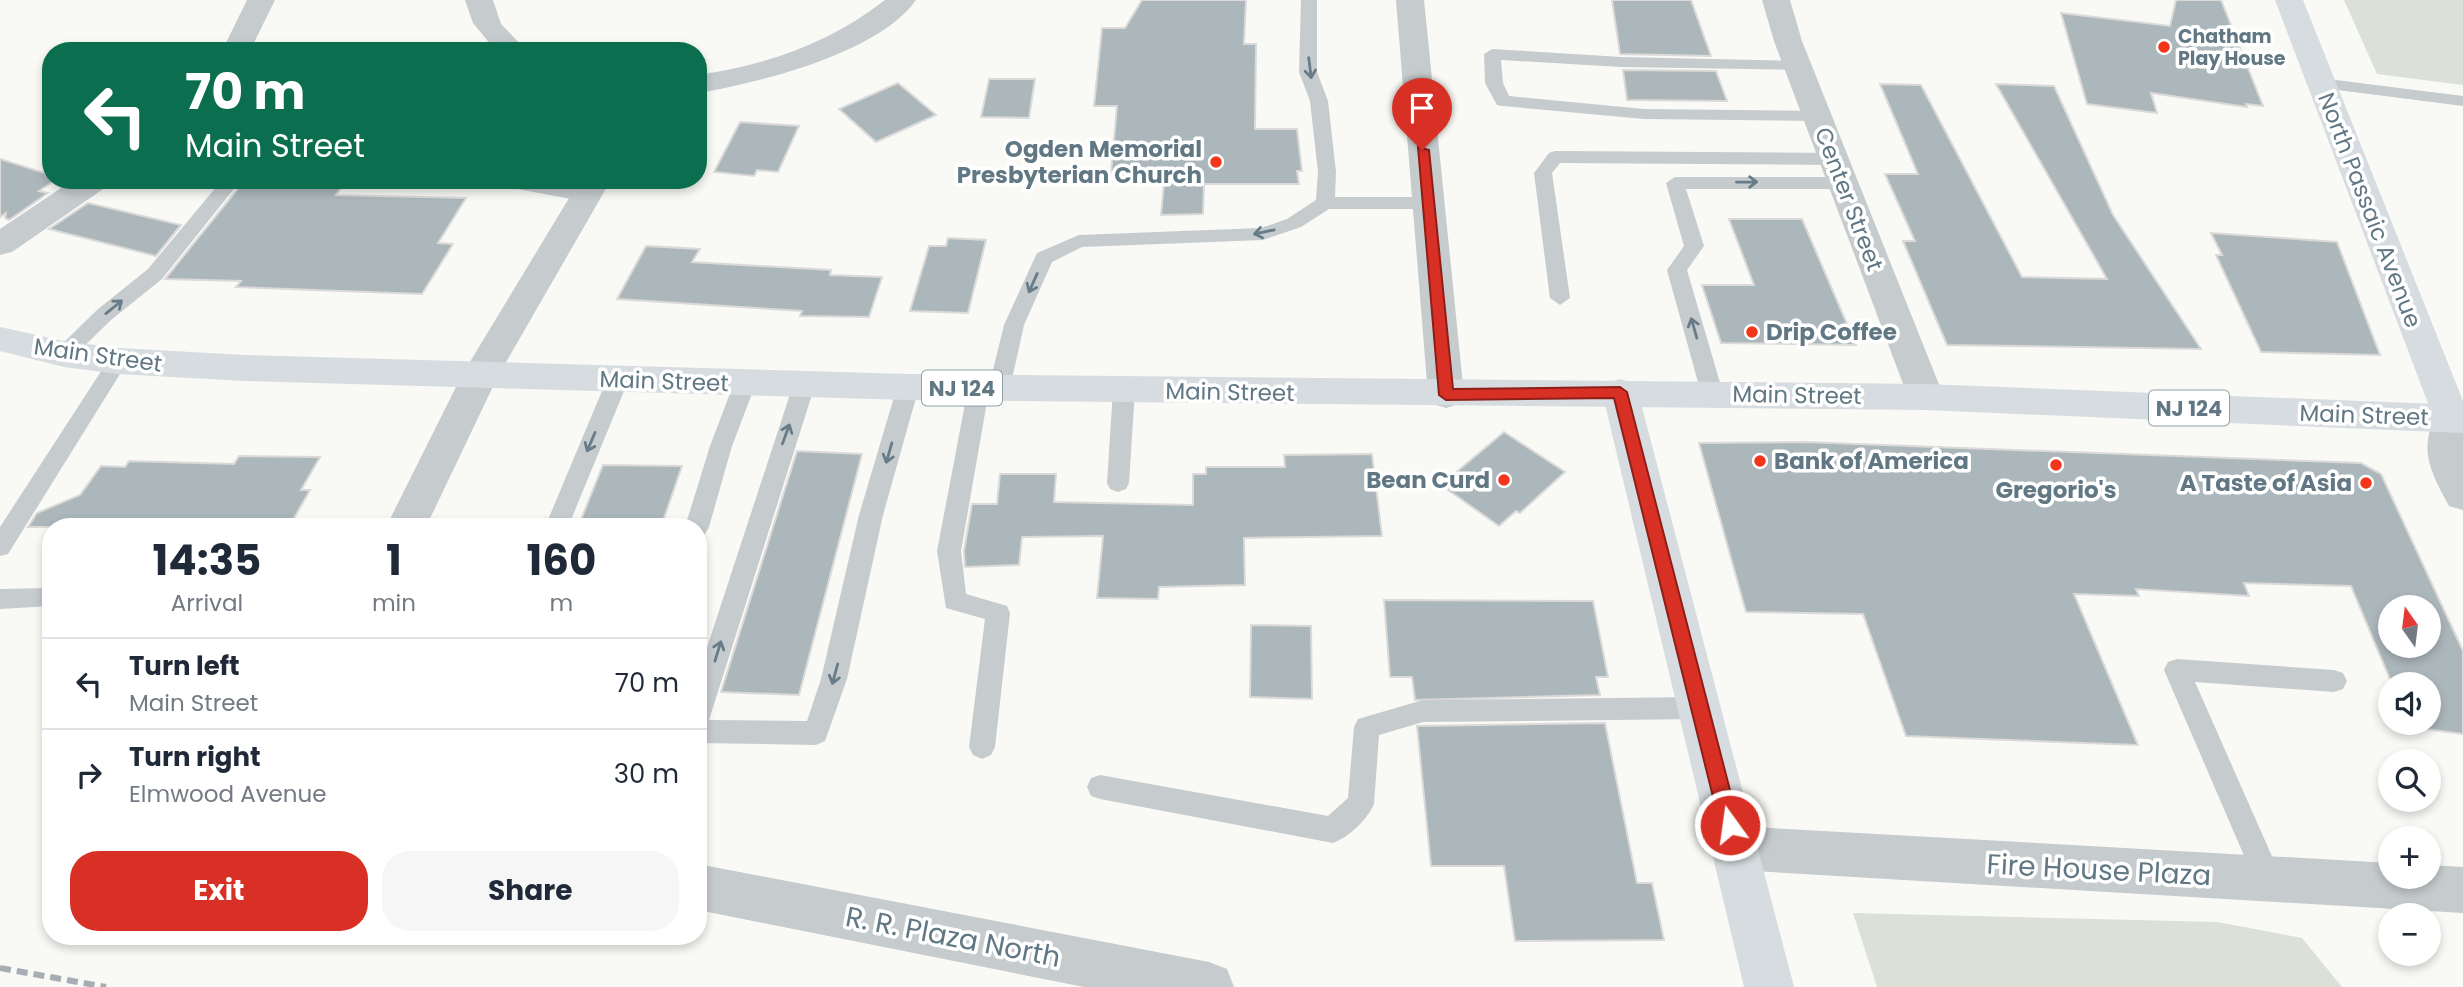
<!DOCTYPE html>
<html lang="en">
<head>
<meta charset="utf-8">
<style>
	:root { --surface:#fff; --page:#f6f6f7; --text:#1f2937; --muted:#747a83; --line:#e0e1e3; --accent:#d93025 }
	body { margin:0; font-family:Poppins,sans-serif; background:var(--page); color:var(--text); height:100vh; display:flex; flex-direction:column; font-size:26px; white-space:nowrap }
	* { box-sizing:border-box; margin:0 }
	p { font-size:23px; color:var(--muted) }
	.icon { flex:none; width:38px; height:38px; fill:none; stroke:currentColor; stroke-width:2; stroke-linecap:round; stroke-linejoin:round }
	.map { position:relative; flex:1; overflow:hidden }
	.drawer { position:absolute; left:42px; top:518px; width:665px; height:427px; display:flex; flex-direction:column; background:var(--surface); border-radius:28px; box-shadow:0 4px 10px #0003 }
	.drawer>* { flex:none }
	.hud { position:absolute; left:42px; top:42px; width:665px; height:147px; border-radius:28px; box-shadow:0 4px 10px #0003; background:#0b6e4f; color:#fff; overflow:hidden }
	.needle { width:46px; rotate:346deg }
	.fabs { position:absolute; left:2378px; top:595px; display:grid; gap:14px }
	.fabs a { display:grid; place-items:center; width:63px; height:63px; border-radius:50%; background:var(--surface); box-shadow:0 4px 10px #0003; font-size:35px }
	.pin { position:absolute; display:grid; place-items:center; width:60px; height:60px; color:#fff; margin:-72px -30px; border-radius:50% 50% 50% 0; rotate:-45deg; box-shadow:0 0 7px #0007 }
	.pin .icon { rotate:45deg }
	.me { position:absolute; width:77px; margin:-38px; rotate:346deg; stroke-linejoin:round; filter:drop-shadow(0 0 5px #0008) }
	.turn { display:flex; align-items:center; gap:24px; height:147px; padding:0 28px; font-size:32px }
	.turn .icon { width:91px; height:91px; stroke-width:2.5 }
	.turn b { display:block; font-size:49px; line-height:60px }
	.eta { display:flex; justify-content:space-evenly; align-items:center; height:119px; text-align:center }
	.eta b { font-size:42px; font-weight:700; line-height:49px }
	.button { display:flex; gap:14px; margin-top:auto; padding:14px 28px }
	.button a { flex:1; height:80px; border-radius:28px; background:var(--accent); color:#fff; font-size:28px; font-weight:700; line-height:80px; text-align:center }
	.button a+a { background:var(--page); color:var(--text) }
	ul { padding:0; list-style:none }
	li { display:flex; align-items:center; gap:21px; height:91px; padding:0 28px; border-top:2px solid var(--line) }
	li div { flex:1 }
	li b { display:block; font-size:26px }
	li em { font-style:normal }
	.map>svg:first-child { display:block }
	.green { fill:#dbe1d6 }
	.building { fill:#acb7bc; stroke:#dbdad8; stroke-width:2; fill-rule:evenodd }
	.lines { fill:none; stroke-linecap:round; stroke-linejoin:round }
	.lane { fill:#c6cbce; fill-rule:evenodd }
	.street { fill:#c6cbce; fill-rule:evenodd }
	.secondary { fill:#d6dcdf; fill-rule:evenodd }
	.primary { fill:#d6dcdf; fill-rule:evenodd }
	.rail { stroke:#a6aeb3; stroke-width:6; stroke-dasharray:11 6; stroke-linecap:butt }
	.oneway { stroke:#667c88 }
	.route { fill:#d93025; stroke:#8d1f18; stroke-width:2 }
	.poi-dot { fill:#f3361b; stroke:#fff; stroke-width:2.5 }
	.labels { text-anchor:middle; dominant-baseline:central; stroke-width:7; stroke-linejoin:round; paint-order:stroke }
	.far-poi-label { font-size:19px; font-weight:bold; fill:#617884; stroke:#fff; text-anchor:start }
	.shield { fill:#fff; stroke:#90a0a9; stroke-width:2 }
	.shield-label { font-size:21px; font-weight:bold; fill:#617884 }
	.poi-label { font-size:23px; font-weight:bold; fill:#617884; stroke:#fff; text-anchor:end }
	.street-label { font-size:23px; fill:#617884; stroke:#fff }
	.near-street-label { font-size:28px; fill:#617884; stroke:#fff }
</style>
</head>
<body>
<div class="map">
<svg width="2463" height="987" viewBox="0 0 2463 987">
	<rect width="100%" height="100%" fill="#f9f9f6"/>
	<g class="green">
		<polygon points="2344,0 2463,0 2463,85 2377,74"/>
		<polygon points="1853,913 2217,922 2302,938 2342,987 1877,987"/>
	</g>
	<g class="building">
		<polygon points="1142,0 1246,0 1244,44 1256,44 1255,129 1297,129 1302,171 1297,171 1299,184 1204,184 1203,214 1161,215 1164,182 1124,183 1124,174 1111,173 1117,106 1094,106 1102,28 1125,28"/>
		<polygon points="1612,0 1691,0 1711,56 1620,54"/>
		<polygon points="2176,0 2221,0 2263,106 2246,104 2247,107 2151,93 2157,113 2087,104 2061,13 2170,26"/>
		<polygon points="1623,70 1716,71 1727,101 1627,100"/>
		<polygon points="989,79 1035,79 1029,118 981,117"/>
		<polygon points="898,83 936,115 876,142 839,109"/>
		<polygon points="1880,84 1921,85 2022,277 2107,279 1996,84 2054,86 2113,215 2201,349 1947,345 1903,241 1915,241 1885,174 1918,174"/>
		<polygon points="740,122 799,126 778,172 757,170 754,176 714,172"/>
		<polygon points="0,159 51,175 51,180 55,180 39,191 48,193 9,220 5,218 6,213 0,217"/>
		<polygon points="240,186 341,188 336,195 466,198 438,243 453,244 422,294 236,287 241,281 165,279"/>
		<polygon points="88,203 181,225 156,256 49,229"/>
		<polygon points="1729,219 1802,219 1856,345 1721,343 1702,285 1754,285"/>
		<polygon points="2211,233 2337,242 2380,355 2261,352 2216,255 2222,255"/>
		<polygon points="948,238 986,240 968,313 910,311 929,246 946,246"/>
		<polygon points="646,246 700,249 692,262 831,270 830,275 882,277 869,317 800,316 802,311 617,299"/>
		<polygon points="1504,432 1565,472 1520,513 1516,511 1499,526 1441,485"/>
		<path d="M1805 442 2361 463 2381 474 2463 651V734L2410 727 2408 723H2429V684H2392L2351 586 2244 583 2249 596 2136 589 2139 596 2074 594 2138 745 1906 736 1863 614 1746 612 1699 443ZM2390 607H2429V646H2390Z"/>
		<polygon points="797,451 862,454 799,695 721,692"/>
		<polygon points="1372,454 1382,536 1244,538 1245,585 1159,587 1158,599 1097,598 1103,536 1022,537 1019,565 965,567 964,551 972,504 997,504 1000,474 1056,474 1054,502 1193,505 1193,474 1206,474 1206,467 1285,467 1284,455"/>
		<polygon points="239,456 320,457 301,490 310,490 289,527 28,527 37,513 80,495 101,466 125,467 129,461 234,464"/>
		<polygon points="603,465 682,466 661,527 578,527"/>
		<polygon points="1384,600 1593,601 1608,677 1596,677 1600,695 1415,700 1412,677 1390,677"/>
		<polygon points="1251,625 1311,626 1312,699 1250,697"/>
		<polygon points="1605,723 1637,883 1652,883 1664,940 1515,941 1504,866 1431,866 1417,726"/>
	</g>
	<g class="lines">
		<g class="lane">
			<polygon points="1301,0 1317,0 1317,72 1328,101 1336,172 1335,197 1427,197 1436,203 1427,209 1329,209 1301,227 1263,240 1082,247 1052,262 1024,325 1010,388 1007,393 999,396 989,390 961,551 966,594 1007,606 1010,613 995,747 991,755 982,759 973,755 969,747 985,619 946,608 937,551 968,388 971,383 979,380 989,386 1004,325 1037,253 1079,235 1261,228 1287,219 1316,200 1318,172 1310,101 1299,72"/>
			<polygon points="1492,49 1621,57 1798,61 1806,66 1804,70 1621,67 1501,60 1503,83 1509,96 1644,109 1817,111 1826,116 1817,121 1644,119 1503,106 1497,105 1485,83 1484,54"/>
			<polygon points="2320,78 2463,96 2463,106 2314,87 2311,83 2314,79"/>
			<polygon points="1555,151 1834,153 1843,159 1834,165 1560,163 1552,173 1570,298 1560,305 1550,298 1534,173 1549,153"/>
			<polygon points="1675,177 1843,177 1852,183 1843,189 1686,189 1704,246 1687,270 1723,393 1720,399 1704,399 1701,393 1667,270 1684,246 1666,183"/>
			<polygon points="222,180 241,180 162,279 111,320 71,359 57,359 54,354 57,349 97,310 148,269"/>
			<path d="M492 180C513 180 584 180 596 196L587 202 501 186Z"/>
			<polygon points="118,354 125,356 128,361 125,366 8,554 0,556 0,527 111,356"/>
			<polygon points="618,371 625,374 629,379 568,527 545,527 607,379 611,374"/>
			<polygon points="745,375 753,378 756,383 732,446 709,527 705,534 698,536 698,527 685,527 710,446 734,383 737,378"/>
			<polygon points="804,377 812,380 815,385 709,720 807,721 821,679 859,515 897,387 900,382 916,382 919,387 883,515 847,679 825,741 816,745 698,743 698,675 793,385 796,380"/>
			<polygon points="1124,382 1132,385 1135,390 1129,483 1126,489 1118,492 1110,489 1107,483 1113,390 1116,385"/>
			<polygon points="51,588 51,606 0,609 0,589"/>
			<polygon points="2177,659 2334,670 2343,673 2347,681 2343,689 2334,692 2195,682 2282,879 2278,888 2268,892 2258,888 2164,670 2168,662"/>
			<path d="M1700 697 1709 700 1713 708 1709 716 1700 719 1423 722 1379 735 1374 804C1367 820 1349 837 1333 843L1100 799 1091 796 1087 787 1091 778 1100 775 1328 816 1348 798 1354 727 1358 719 1423 700Z"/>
		</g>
		<g class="street">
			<polygon points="247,0 275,0 250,51 222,51"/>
			<polygon points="465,0 493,0 501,24 527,51 496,51 473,23"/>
			<path d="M885 0H916C879 53 759 83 698 93V75C767 65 830 43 885 0Z"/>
			<polygon points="1396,0 1424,0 1464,395 1459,404 1446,408 1433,404 1428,395"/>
			<polygon points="1762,0 1790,0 1802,41 1944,397 1939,406 1926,410 1913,406 1908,397 1774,41"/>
			<polygon points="73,180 110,180 106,187 12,252 0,255 0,229"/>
			<polygon points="580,180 611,180 498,376 426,527 386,527 462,375"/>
			<path d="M2452 405 2463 409V510L2449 506C2430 470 2417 449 2439 409Z"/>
			<polygon points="1736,826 2390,863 2390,877 2429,877 2429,865 2463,867 2463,913 1736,870 1719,864 1713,848 1719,832"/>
			<polygon points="698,864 1209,962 1227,969 1234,987 1084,987 698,910"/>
		</g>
		<g class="secondary">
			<polygon points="2275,0 2303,0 2463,401 2463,429 2452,433 2439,429 2434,419"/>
			<polygon points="1620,379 1633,383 1638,392 1794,987 1744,987 1602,392 1607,383"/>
		</g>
		<polygon class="primary" points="0,327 64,341 118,348 245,355 908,374 1926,384 2463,405 2463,433 1926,410 908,400 245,381 118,374 64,367 0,351"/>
		<polyline class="rail" points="0,968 106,987"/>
	</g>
	<defs><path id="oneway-shaft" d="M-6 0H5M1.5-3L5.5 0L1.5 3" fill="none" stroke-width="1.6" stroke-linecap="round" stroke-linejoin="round" transform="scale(1.75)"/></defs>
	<g class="oneway">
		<use href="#oneway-shaft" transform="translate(1310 68) rotate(83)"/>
		<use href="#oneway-shaft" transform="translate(1747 182) rotate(-1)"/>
		<use href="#oneway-shaft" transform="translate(1264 232) rotate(168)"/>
		<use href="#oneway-shaft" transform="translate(1033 283) rotate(114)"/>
		<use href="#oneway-shaft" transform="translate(114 307) rotate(-39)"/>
		<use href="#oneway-shaft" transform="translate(1694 328) rotate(-106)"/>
		<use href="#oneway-shaft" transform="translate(786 434) rotate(-70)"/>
		<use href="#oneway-shaft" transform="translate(591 442) rotate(113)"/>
		<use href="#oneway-shaft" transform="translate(889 453) rotate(106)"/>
		<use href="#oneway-shaft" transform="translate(718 651) rotate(-73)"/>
		<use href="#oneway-shaft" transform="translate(835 674) rotate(105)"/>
	</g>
	<polygon class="route" points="1418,147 1429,150 1453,389 1620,387 1627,392 1739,825 1736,831 1730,834 1723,831 1720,825 1614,398 1446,400 1439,395"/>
	<g class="poi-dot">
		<circle cx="2164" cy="47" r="7"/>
		<circle cx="1216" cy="162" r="7"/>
		<circle cx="1752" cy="332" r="7"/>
		<circle cx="1760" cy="461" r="7"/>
		<circle cx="2056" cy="465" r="7"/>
		<circle cx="1504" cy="480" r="7"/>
		<circle cx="2366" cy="483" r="7"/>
	</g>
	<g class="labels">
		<g class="far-poi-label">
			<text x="2178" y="36">Chatham<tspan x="2178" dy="22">Play House</tspan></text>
		</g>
		<g class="shield">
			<rect x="922" y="370.5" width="80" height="35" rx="5"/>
			<rect x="2149" y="390.5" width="80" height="35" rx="5"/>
		</g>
		<g class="shield-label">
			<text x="962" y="388">NJ 124</text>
			<text x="2189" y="408">NJ 124</text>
		</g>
		<g class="poi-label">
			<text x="1202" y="149">Ogden Memorial<tspan x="1202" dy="26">Presbyterian Church</tspan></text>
			<text x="1766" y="332" text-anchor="start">Drip Coffee</text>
			<text x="1774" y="461" text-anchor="start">Bank of America</text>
			<text x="1490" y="480">Bean Curd</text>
			<text x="2352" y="483">A Taste of Asia</text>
			<text x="2056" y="490" text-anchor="middle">Gregorio's</text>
		</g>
		<g class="street-label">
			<text transform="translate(1849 199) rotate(69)">Center Street</text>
			<text transform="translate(2370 210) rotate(69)">North Passaic Avenue</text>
			<text transform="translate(98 355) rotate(8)">Main Street</text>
			<text transform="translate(664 381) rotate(2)">Main Street</text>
			<text transform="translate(1230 392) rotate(1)">Main Street</text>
			<text transform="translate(1797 395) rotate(1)">Main Street</text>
			<text transform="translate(2364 415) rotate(2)">Main Street</text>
		</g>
		<g class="near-street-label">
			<text transform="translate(2099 870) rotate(3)">Fire House Plaza</text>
			<text transform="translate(953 937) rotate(11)">R. R. Plaza North</text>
		</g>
	</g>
</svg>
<div class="fabs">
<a><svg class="needle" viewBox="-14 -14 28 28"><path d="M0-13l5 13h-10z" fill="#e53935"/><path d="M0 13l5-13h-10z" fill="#747a83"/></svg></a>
<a><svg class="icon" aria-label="sound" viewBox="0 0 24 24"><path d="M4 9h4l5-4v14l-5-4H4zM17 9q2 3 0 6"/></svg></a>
<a><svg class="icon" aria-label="search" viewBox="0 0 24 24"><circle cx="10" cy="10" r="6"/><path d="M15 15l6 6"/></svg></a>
<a>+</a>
<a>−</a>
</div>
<div class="pin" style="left:1422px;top:150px;background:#d93025"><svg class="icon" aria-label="arrive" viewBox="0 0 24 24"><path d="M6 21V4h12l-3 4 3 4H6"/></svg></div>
<svg class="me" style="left:1730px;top:825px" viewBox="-20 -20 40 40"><circle r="17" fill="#d93025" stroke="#fff" stroke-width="3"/><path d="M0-11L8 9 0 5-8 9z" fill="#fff"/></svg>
<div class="hud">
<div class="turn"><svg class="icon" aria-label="left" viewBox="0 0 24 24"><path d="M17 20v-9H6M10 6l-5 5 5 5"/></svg><div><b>70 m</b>Main Street</div></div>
</div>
<section class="drawer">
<div class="eta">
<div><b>14:35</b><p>Arrival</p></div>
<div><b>1</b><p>min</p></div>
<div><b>160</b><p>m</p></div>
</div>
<ul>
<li><svg class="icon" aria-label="left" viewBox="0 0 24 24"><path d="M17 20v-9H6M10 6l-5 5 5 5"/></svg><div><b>Turn left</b><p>Main Street</p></div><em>70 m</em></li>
<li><svg class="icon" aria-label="right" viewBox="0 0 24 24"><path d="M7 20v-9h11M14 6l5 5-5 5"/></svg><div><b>Turn right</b><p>Elmwood Avenue</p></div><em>30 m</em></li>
</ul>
<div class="button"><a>Exit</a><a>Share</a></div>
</section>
</div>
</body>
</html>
